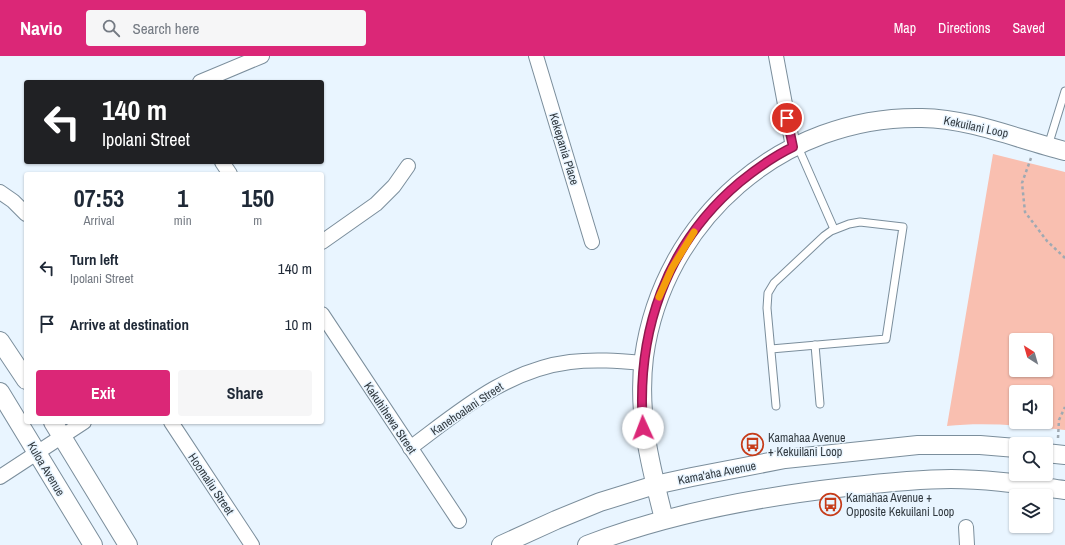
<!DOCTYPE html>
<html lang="en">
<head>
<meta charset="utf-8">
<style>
	:root { --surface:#fff; --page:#f6f6f7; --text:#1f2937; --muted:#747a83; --accent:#db2777 }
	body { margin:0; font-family:"Archivo Narrow",sans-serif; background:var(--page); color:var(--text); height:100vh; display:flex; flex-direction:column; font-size:15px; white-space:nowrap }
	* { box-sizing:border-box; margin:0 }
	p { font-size:13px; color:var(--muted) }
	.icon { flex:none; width:22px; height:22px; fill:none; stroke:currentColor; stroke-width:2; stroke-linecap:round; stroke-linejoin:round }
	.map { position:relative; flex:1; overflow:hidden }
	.drawer { position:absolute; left:24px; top:116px; width:300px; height:252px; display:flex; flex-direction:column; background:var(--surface); border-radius:4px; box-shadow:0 1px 3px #0004 }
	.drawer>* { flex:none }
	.banner { position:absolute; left:24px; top:24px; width:300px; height:84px; border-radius:4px; box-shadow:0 1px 3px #0004; background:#202124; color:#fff; overflow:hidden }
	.needle { width:26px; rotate:323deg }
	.controls { position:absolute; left:1009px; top:277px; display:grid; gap:8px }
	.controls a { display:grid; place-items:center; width:44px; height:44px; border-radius:4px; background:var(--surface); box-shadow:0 1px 3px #0004; font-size:20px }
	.pin { position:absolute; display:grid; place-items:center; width:34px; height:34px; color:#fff; margin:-17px; border:2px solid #fff; border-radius:50%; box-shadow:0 1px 4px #0007 }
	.me { position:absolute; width:44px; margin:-22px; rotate:358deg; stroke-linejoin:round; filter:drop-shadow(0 0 3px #0008) }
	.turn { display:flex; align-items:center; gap:14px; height:84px; padding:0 12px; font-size:18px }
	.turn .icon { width:52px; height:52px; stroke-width:2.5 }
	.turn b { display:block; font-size:28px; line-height:34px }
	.eta { display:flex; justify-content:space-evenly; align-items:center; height:68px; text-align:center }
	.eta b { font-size:24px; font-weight:800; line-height:28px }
	.action { display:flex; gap:8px; margin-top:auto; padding:8px 12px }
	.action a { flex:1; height:46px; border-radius:4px; background:var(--accent); color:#fff; font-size:16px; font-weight:800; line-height:46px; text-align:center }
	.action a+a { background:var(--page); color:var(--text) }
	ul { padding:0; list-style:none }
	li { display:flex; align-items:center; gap:12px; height:56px; padding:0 12px }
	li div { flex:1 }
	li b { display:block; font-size:15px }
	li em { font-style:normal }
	header { display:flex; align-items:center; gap:24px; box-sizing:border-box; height:56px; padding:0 20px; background:var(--accent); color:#fff }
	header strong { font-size:19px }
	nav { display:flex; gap:22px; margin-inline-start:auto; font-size:14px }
	.search { width:280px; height:36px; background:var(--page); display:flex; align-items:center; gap:10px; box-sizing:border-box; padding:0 14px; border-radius:4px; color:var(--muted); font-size:15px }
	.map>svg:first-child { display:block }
	.green { fill:#f9bfb0; fill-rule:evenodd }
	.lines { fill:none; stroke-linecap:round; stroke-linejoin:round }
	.service-casing { stroke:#7b8e9c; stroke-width:9 }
	.minor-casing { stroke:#7b8e9c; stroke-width:16 }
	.tertiary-casing { stroke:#7b8e9c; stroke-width:20 }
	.path { stroke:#9fa9b2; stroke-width:2.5; stroke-dasharray:3 3; stroke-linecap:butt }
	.service { stroke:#fff; stroke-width:7 }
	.minor { stroke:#fff; stroke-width:14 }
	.tertiary { stroke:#fff; stroke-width:18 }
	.route-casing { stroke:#8e194d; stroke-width:10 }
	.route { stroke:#db2777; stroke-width:7 }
	.slow { stroke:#f59e0b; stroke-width:7 }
	.labels { text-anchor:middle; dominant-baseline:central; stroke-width:3; stroke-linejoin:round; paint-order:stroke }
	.street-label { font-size:12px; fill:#323a40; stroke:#e9f5ff }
	.poi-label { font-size:12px; fill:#323a40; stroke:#e9f5ff; text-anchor:start }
</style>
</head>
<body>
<header>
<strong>Navio</strong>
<div class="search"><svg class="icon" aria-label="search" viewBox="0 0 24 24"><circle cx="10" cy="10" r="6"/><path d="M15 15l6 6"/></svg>Search here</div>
<nav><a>Map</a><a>Directions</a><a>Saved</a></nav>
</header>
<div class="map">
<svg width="1065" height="489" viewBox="0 0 1065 489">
	<rect width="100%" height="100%" fill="#e9f5ff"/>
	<path class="green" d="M993 98 1065 116V374C1027 370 986 366 947 370ZM1016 284H1046V314H1016ZM1016 336H1046V366H1016Z"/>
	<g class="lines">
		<defs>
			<g id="service">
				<polyline points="1048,90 1065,35"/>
				<polyline points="798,91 834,173"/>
				<polyline points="815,289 820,348"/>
				<polyline points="771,293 886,283 903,171 860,166 849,168 831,175 824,180 774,227 768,237 767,252 776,350"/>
			</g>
			<g id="minor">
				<polyline points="536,0 592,186"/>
				<polyline points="776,0 793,91"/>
				<polyline points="200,26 262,0"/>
				<polyline points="222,106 230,118"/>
				<polyline points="0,136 13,145 26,158"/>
				<polyline points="322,186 376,148 394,130 408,110"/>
				<polyline points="322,258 459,465"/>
				<polyline points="171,366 252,489"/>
				<path d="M410 392C460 355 506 314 570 306 595 303 619 305 644 307"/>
				<polyline points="0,421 84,366"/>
				<polyline points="966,471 967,489"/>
			</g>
			<g id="tertiary">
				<polyline points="0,285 26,324"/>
				<polyline points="0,336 93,489"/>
				<polyline points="53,366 128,489"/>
				<polyline points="1046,397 1065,399"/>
				<path d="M664 463C650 408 637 358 644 301 663 163 783 59 922 62 972 63 1017 83 1065 95"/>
				<polyline points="501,489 556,464 600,446 655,429 692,421 785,403 918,389 980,389 1016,392"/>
				<path d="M587 489C669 457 758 441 846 431 881 427 916 423 951 423 989 423 1027 429 1065 434"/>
			</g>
		</defs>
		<use href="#service" class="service-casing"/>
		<use href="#minor" class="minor-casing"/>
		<use href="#tertiary" class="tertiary-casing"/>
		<g class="path">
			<polyline points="1031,102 1022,127 1025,156 1047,185 1065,202"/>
			<polyline points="1058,382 1059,364 1065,351"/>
		</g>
		<use href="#service" class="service"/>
		<use href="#minor" class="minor"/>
		<use href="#tertiary" class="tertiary"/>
	</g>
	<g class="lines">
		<defs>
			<path id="route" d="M643 372C636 277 665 189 740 126 756 113 774 100 793 91L787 62"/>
		</defs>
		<use href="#route" class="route-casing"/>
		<use href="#route" class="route"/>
		<polyline class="slow" points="659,241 672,212 694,176"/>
	</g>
	<defs>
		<symbol id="bus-ring" viewBox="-11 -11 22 22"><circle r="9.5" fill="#e9f5ff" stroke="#c63c1a" stroke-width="1.5"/><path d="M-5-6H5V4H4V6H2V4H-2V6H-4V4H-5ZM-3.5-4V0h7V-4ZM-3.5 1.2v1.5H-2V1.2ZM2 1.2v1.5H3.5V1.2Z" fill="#c63c1a"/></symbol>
	</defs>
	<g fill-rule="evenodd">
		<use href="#bus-ring" x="740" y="376" width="25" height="25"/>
		<use href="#bus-ring" x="818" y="436" width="25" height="25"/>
	</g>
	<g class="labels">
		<g class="street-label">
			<text transform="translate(976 71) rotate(12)">Kekuilani Loop</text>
			<text transform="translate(564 93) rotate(73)">Kekepania Place</text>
			<text transform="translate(467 353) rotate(-34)">Kanehoalani Street</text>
			<text transform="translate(390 362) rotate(56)">Kakuhihewa Street</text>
			<text transform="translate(46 413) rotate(59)">Kuloa Avenue</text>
			<text transform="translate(717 417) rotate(-11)">Kama'aha Avenue</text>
			<text transform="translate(211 428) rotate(56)">Hoomaliu Street</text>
		</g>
		<g class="poi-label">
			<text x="768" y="382">Kamahaa Avenue<tspan x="768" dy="14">+ Kekuilani Loop</tspan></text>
			<text x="846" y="442">Kamahaa Avenue +<tspan x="846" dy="14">Opposite Kekuilani Loop</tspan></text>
		</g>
	</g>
</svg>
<div class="controls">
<a><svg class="needle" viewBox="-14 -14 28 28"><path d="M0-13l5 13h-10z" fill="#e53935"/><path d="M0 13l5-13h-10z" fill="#747a83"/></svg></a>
<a><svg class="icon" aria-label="sound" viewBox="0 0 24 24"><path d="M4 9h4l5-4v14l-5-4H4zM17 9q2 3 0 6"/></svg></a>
<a><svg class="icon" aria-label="search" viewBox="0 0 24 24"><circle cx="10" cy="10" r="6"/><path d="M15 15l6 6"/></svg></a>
<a><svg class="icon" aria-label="layers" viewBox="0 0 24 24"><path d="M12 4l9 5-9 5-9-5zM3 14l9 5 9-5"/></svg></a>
</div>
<div class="pin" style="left:787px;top:62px;background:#d93025"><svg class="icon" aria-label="arrive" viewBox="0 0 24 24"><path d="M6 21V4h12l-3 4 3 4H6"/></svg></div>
<svg class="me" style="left:643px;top:372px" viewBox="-20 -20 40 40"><circle r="19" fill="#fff"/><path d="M0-13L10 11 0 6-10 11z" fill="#db2777"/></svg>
<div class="banner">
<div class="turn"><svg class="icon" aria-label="left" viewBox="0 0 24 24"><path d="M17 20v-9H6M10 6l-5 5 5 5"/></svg><div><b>140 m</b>Ipolani Street</div></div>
</div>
<section class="drawer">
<div class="eta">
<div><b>07:53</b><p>Arrival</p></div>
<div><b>1</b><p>min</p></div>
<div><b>150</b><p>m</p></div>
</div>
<ul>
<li><svg class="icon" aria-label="left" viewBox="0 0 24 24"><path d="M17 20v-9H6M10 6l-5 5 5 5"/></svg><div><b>Turn left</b><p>Ipolani Street</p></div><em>140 m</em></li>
<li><svg class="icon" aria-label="arrive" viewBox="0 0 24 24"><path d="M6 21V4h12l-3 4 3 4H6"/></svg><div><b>Arrive at destination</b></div><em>10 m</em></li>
</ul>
<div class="action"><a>Exit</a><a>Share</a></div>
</section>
</div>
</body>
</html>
